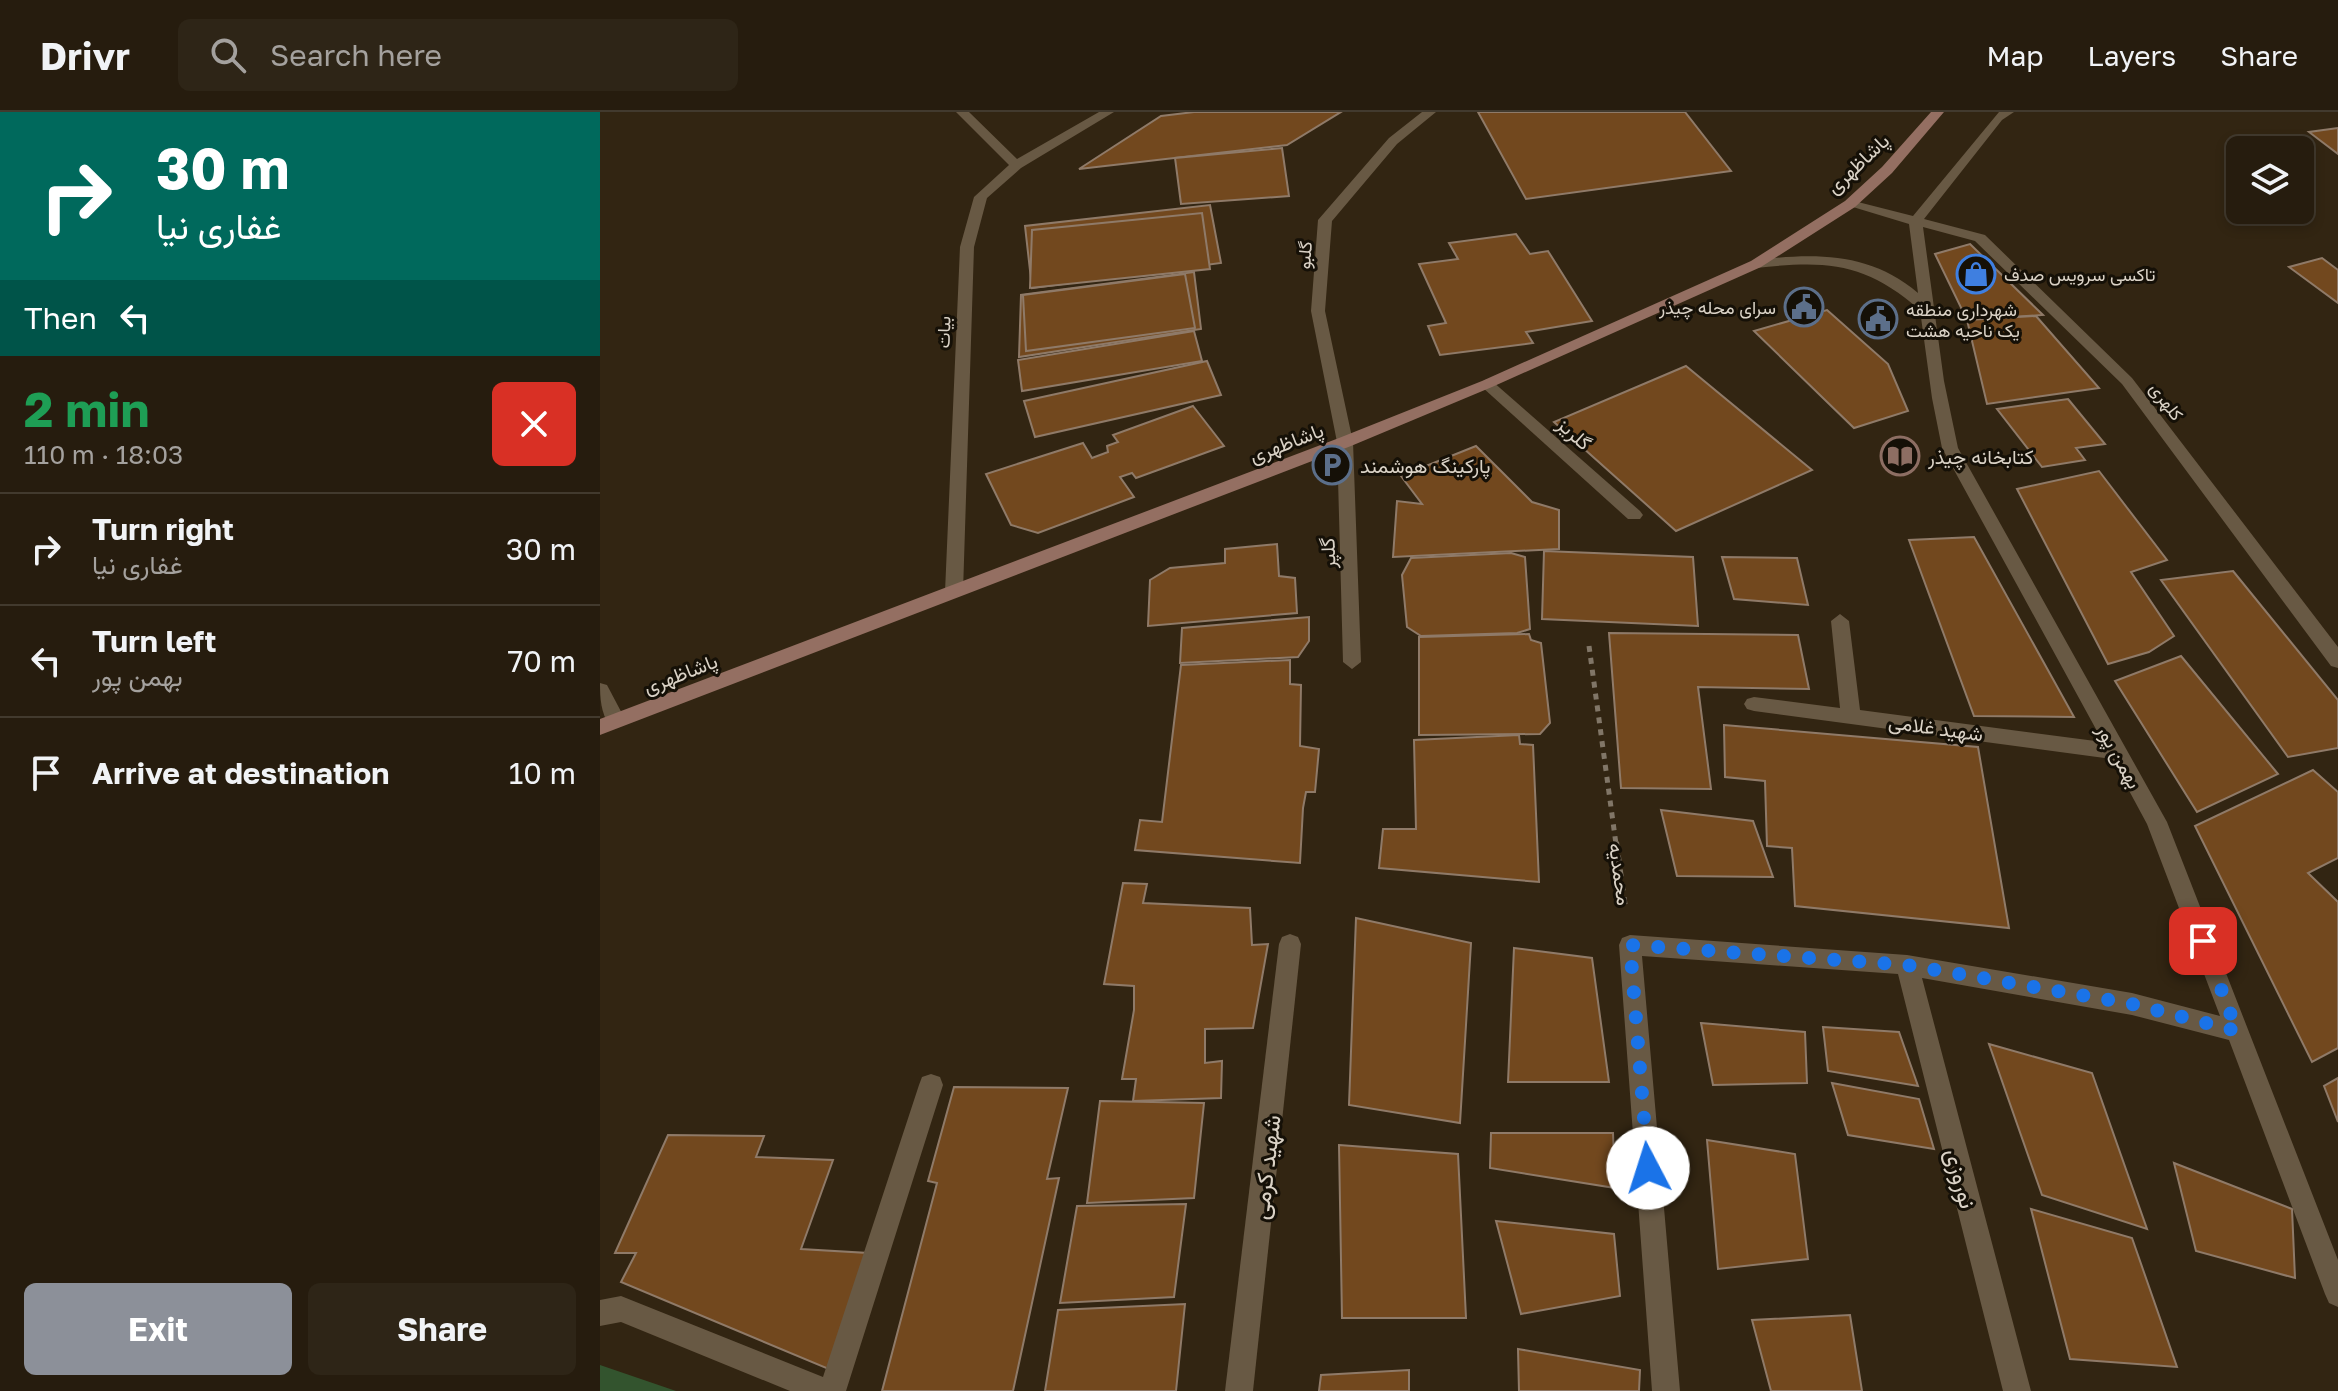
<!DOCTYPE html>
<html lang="en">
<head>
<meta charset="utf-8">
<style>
	:root { --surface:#261c0e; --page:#2e2517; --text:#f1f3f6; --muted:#a4a19e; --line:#423a2e; --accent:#8c9099 }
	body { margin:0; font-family:"Golos Text",Vazirmatn,sans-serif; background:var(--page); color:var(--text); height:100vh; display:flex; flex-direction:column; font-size:30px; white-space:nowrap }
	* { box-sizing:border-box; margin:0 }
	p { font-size:26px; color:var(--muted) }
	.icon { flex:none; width:44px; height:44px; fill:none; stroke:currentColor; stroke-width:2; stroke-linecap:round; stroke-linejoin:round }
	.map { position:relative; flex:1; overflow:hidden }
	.side { display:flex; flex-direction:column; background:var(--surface); width:600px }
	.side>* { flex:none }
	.hud { background:#00695c; color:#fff; overflow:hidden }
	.buttons { position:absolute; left:1626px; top:24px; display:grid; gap:16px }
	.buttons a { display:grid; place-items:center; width:88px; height:88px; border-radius:12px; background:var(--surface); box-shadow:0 4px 12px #0003,0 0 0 2px var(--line); font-size:40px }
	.pin { position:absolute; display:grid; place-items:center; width:68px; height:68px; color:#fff; margin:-34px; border-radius:16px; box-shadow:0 4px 12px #0006 }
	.me { position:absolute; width:88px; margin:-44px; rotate:355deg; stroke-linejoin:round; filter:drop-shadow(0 0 6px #0008) }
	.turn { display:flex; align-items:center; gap:28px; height:168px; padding:0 24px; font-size:36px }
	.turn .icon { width:104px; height:104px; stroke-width:2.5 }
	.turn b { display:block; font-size:56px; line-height:68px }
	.then { display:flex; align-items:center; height:76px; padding:0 24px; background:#0003; gap:16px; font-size:30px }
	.round { display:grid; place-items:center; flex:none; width:84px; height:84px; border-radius:12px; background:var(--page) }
	.summary { display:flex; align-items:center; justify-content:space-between; height:136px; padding:0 24px }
	h1 { font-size:48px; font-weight:700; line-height:60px; color:#1e9e55 }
	.action { display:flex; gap:16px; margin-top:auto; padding:16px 24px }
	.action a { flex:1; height:92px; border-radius:12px; background:var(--accent); color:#fff; font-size:32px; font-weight:700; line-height:92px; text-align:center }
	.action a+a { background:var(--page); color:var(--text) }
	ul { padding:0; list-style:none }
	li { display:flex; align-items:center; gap:24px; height:112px; padding:0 24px; border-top:2px solid var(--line) }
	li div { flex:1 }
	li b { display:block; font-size:30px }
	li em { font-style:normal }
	header { display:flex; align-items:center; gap:48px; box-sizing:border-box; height:112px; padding:0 40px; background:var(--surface); border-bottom:2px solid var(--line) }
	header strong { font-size:38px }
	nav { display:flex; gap:44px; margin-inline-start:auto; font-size:28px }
	.search { width:560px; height:72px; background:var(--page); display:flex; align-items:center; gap:20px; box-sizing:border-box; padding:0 28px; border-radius:12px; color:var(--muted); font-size:30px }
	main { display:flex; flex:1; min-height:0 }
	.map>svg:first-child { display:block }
	.green { fill:#33542e }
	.building { fill:#72481e; stroke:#8f7a68; stroke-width:2 }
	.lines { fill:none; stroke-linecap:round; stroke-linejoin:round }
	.path-far1 { stroke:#817667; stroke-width:5; stroke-dasharray:6 6; stroke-linecap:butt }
	.path { stroke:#817667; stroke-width:6; stroke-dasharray:7 7; stroke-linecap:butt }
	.street { fill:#685944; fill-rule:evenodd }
	.secondary { fill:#946f62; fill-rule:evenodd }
	.route { stroke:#1a73e8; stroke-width:14; stroke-dasharray:0 25.2 }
	.labels { text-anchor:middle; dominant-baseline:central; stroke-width:6; stroke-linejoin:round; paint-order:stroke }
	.far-street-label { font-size:18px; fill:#dad2c6; stroke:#151007 }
	.far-poi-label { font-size:18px; fill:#dad2c6; stroke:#151007; text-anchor:start }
	.street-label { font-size:20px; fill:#dad2c6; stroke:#151007 }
	.poi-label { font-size:20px; fill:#dad2c6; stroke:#151007; text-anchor:start }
	.near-street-label { font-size:24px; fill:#dad2c6; stroke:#151007 }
</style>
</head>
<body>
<header>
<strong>Drivr</strong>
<div class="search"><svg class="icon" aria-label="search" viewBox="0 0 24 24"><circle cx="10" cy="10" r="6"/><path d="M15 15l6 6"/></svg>Search here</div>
<nav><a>Map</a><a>Layers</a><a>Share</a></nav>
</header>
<main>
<section class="side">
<div class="hud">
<div class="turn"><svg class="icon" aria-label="right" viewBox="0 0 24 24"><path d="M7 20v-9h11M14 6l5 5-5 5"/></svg><div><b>30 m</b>غفاری نیا</div></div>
<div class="then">Then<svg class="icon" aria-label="left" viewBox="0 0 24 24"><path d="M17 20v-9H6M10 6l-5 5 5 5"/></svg></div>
</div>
<div class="summary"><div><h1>2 min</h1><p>110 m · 18:03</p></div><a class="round" style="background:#d93025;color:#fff"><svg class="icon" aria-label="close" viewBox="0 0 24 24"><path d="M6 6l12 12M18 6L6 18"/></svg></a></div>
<ul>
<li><svg class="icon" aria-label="right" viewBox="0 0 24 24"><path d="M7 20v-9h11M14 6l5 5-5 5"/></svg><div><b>Turn right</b><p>غفاری نیا</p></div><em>30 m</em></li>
<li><svg class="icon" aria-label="left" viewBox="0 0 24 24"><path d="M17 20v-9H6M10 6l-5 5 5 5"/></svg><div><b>Turn left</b><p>بهمن پور</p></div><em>70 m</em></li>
<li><svg class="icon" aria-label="arrive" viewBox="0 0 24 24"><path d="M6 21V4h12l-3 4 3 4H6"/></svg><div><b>Arrive at destination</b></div><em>10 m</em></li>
</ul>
<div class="action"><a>Exit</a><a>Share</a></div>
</section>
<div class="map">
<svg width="1738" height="1279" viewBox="0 0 1738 1279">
	<rect width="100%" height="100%" fill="#322512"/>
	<polygon class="green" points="0,1253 76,1279 0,1279"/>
	<g class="building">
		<polygon points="594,0 741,0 687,33 479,57 561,4"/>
		<polygon points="878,0 1085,0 1131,59 926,87"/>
		<polygon points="1738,16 1738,42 1709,20"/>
		<polygon points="682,36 689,84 581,92 575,46"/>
		<polygon points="610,93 621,151 432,176 425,114"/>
		<polygon points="602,101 610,157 430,176 432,118"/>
		<polygon points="916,122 930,142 948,139 992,209 926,220 933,231 840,243 828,214 846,211 819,152 858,147 849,131"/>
		<polygon points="1370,132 1443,203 1367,208 1335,142"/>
		<polygon points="1722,146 1738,158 1738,191 1689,155"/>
		<polygon points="594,160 601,217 419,245 421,183"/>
		<polygon points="585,162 595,216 426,239 423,183"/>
		<polygon points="1227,198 1288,252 1308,299 1254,316 1154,219"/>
		<polygon points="1436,204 1499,276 1387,292 1367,208"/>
		<polygon points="594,219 602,249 422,279 418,248"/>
		<polygon points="607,249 621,283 435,325 424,289"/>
		<polygon points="1086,254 1212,358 1076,419 954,310"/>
		<polygon points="1468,287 1505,332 1476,336 1485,348 1442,355 1397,297"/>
		<polygon points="593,294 624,334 536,366 532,361 520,365 534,385 438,421 411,413 386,362 483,331 492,346 508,340 507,334 518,330 513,323"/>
		<polygon points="876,334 932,390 959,398 959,437 793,445 797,389 822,392 801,364"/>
		<polygon points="1499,359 1567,448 1531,460 1574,524 1549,540 1508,552 1417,377"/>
		<polygon points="1374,425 1474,605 1374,604 1309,428"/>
		<polygon points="677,432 679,464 695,466 697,501 548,514 550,468 570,456 625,451 625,437"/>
		<polygon points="944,439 1093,445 1098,514 942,507"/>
		<polygon points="911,441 925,445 930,517 917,521 821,524 807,515 802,463 811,446"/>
		<polygon points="1122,445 1197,446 1208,493 1134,487"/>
		<polygon points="1633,459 1738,588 1738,636 1688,645 1561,468"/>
		<polygon points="709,505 709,529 698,545 580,551 582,516"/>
		<polygon points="1009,521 1198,523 1209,577 1098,575 1111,677 1021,676"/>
		<polygon points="929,522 931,528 941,531 950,611 940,622 819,623 819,525"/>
		<polygon points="1581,544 1678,662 1597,700 1515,569"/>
		<polygon points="690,548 690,572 701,573 700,634 719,637 715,680 706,680 703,696 700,751 535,738 540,708 562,710 581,553"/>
		<polygon points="1124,613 1378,635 1409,816 1195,794 1192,736 1167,734 1165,669 1125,665"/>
		<polygon points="919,623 920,632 933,633 939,770 779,756 783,717 816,717 814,628"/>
		<polygon points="1713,658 1738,680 1738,746 1708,761 1738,790 1738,936 1712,950 1595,714"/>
		<polygon points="1061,698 1153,709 1173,765 1077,764"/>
		<polygon points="523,771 547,772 543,791 650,796 652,833 668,832 653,916 605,917 605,951 622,949 621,986 533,989 536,967 522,967 534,898 534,874 504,872"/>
		<polygon points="756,806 871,831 860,1011 749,993"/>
		<polygon points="914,836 992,846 1009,970 908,970"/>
		<polygon points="1101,911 1205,920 1207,971 1113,973"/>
		<polygon points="1223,915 1299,920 1318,974 1228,959"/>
		<polygon points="1389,932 1492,961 1547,1117 1442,1083"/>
		<polygon points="1738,966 1738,1010 1724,974"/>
		<polygon points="1232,971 1319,987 1334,1037 1248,1023"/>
		<polygon points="354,975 468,976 447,1067 459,1066 413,1279 282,1279 337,1071 328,1069"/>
		<polygon points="500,989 604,991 594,1086 487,1091"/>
		<polygon points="891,1021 1013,1021 1015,1076 890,1056"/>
		<polygon points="68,1023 164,1024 156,1045 233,1048 201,1137 268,1141 231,1258 21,1170 36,1141 15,1141"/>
		<polygon points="1107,1028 1195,1042 1208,1147 1118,1157"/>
		<polygon points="739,1033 858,1042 866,1206 742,1206"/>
		<polygon points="1574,1051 1692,1097 1695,1166 1596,1139"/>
		<polygon points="586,1092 574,1185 460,1191 477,1094"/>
		<polygon points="1431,1097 1532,1126 1577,1255 1470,1247"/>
		<polygon points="896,1109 1014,1122 1020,1184 921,1202"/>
		<polygon points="585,1192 576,1279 445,1279 458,1198"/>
		<polygon points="1250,1203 1262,1279 1171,1279 1152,1208"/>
		<polygon points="918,1237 1040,1258 1039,1279 919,1279"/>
		<polygon points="809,1258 809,1279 719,1279 721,1263"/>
	</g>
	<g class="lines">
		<polyline class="path-far1" points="989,534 1016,732"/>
		<polyline class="path" points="1016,730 1025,796"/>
		<g class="street">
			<polygon points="356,0 369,0 417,47 499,0 514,0 421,56 387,86 374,135 363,480 354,486 345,480 360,135 374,85 409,53"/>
			<polygon points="822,0 836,0 797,32 732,109 725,199 753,330 761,550 752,557 743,550 737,330 711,199 718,108 789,26"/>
			<path d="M1399 0H1414L1402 8 1324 107 1385 123 1532 266 1738 535V556L1731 554 1522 272 1375 129 1323 115 1344 269 1358 336 1567 710 1738 1148V1195L1729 1191 1725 1182 1629 928 1532 903 1322 866 1431 1279H1403L1298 862 1042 844 1080 1279H1052L1019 833 1022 826 1030 823 1307 843 1532 881 1620 904 1547 712 1512 647 1154 599 1147 597 1144 592 1147 587 1154 585 1240 596 1231 509 1240 502 1249 509 1260 598 1503 630 1342 336 1332 286 1320 198C1265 150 1227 148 1156 156L1149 152 1156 148C1215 141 1270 140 1318 181L1309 112 1243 92 1250 88 1313 104Z"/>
			<polygon points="887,267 892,269 1040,399 1043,403 1040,407 1028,407 882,275 879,272"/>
			<path d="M0 571 7 573 26 609 23 614H9C1 599 0 588 0 571Z"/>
			<polygon points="690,822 698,825 701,832 653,1279 625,1279 679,832 682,825"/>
			<polygon points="331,962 340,965 343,973 246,1279 190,1279 21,1210 0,1214 0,1188 21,1184 223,1265 319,973 322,965"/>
		</g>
		<polygon class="secondary" points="1331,0 1344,0 1292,61 1255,95 1161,155 892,275 751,334 0,623 0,607 739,326 882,269 1151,149 1245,89 1282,55"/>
	</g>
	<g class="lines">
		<polyline class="route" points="1048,1056 1030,833 1307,853 1532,892 1637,919 1603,829"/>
	</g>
	<defs>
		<symbol id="shop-ring" viewBox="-11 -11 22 22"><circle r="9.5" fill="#151007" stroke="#3f7fe0" stroke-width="1.5"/><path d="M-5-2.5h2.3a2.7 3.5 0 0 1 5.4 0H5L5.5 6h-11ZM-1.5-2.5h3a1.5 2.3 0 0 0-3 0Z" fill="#3f7fe0"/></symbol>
		<symbol id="civic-ring" viewBox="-11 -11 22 22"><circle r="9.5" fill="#151007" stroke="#5c6f8a" stroke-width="1.5"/><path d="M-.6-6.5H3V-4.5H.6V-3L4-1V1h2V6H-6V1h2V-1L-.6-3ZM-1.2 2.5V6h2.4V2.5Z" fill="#5c6f8a"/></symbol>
		<symbol id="library-ring" viewBox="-11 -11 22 22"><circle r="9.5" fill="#151007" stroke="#8d6e63" stroke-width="1.5"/><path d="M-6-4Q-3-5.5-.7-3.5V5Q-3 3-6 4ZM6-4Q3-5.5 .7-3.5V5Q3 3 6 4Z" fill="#8d6e63"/></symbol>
		<symbol id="parking-ring" viewBox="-11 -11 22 22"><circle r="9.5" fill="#151007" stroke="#5c6f8a" stroke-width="1.5"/><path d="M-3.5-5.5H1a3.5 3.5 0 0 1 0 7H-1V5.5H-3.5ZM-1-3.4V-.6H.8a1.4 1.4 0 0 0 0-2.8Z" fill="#5c6f8a"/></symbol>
	</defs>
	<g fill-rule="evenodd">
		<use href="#shop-ring" x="1354" y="140" width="44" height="44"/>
		<use href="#civic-ring" x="1182" y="173" width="44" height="44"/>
		<use href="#civic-ring" x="1256" y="185" width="44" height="44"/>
		<use href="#library-ring" x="1278" y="322" width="44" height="44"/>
		<use href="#parking-ring" x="710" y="331" width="44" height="44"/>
	</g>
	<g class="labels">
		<g class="far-street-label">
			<text transform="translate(704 143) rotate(-86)">گلبو</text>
			<text transform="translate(343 220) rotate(-88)">بیات</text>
			<text transform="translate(1567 289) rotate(53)">کلهری</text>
		</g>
		<g class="far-poi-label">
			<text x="1404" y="162">تاکسی سرویس صدف</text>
			<text x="1176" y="195" text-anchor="end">سرای محله چیذر</text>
			<text x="1306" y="197">شهرداری منطقه<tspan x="1306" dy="21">یک ناحیه هشت</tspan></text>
		</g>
		<g class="street-label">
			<text transform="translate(1257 51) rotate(-43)">پاشاظهری</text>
			<text transform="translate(975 321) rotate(42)">گلریز</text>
			<text transform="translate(686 330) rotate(-21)">پاشاظهری</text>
			<text transform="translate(727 441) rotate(-92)">گلپر</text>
			<text transform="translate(80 561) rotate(-21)">پاشاظهری</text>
			<text transform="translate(1336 615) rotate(8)">شهید غلامی</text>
			<text transform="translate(1520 644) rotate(61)">بهمن پور</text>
			<text transform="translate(1021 762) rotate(82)">محمدیه</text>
		</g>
		<g class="poi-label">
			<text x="1328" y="344">کتابخانه چیذر</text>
			<text x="760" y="353">پارکینگ هوشمند</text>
		</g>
		<g class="near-street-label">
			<text transform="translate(665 1055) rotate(-83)">شهید کرمی</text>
			<text transform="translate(1362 1066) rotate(75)">نوروزی</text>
		</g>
	</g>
</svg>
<div class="buttons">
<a><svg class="icon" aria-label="layers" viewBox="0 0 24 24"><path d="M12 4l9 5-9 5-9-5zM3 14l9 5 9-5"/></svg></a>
</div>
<div class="pin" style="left:1603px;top:829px;background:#d93025"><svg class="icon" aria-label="arrive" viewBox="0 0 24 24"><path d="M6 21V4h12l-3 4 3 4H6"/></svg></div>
<svg class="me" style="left:1048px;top:1056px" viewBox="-20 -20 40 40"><circle r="19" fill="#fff"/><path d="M0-13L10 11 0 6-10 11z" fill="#1a73e8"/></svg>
</div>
</main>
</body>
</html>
